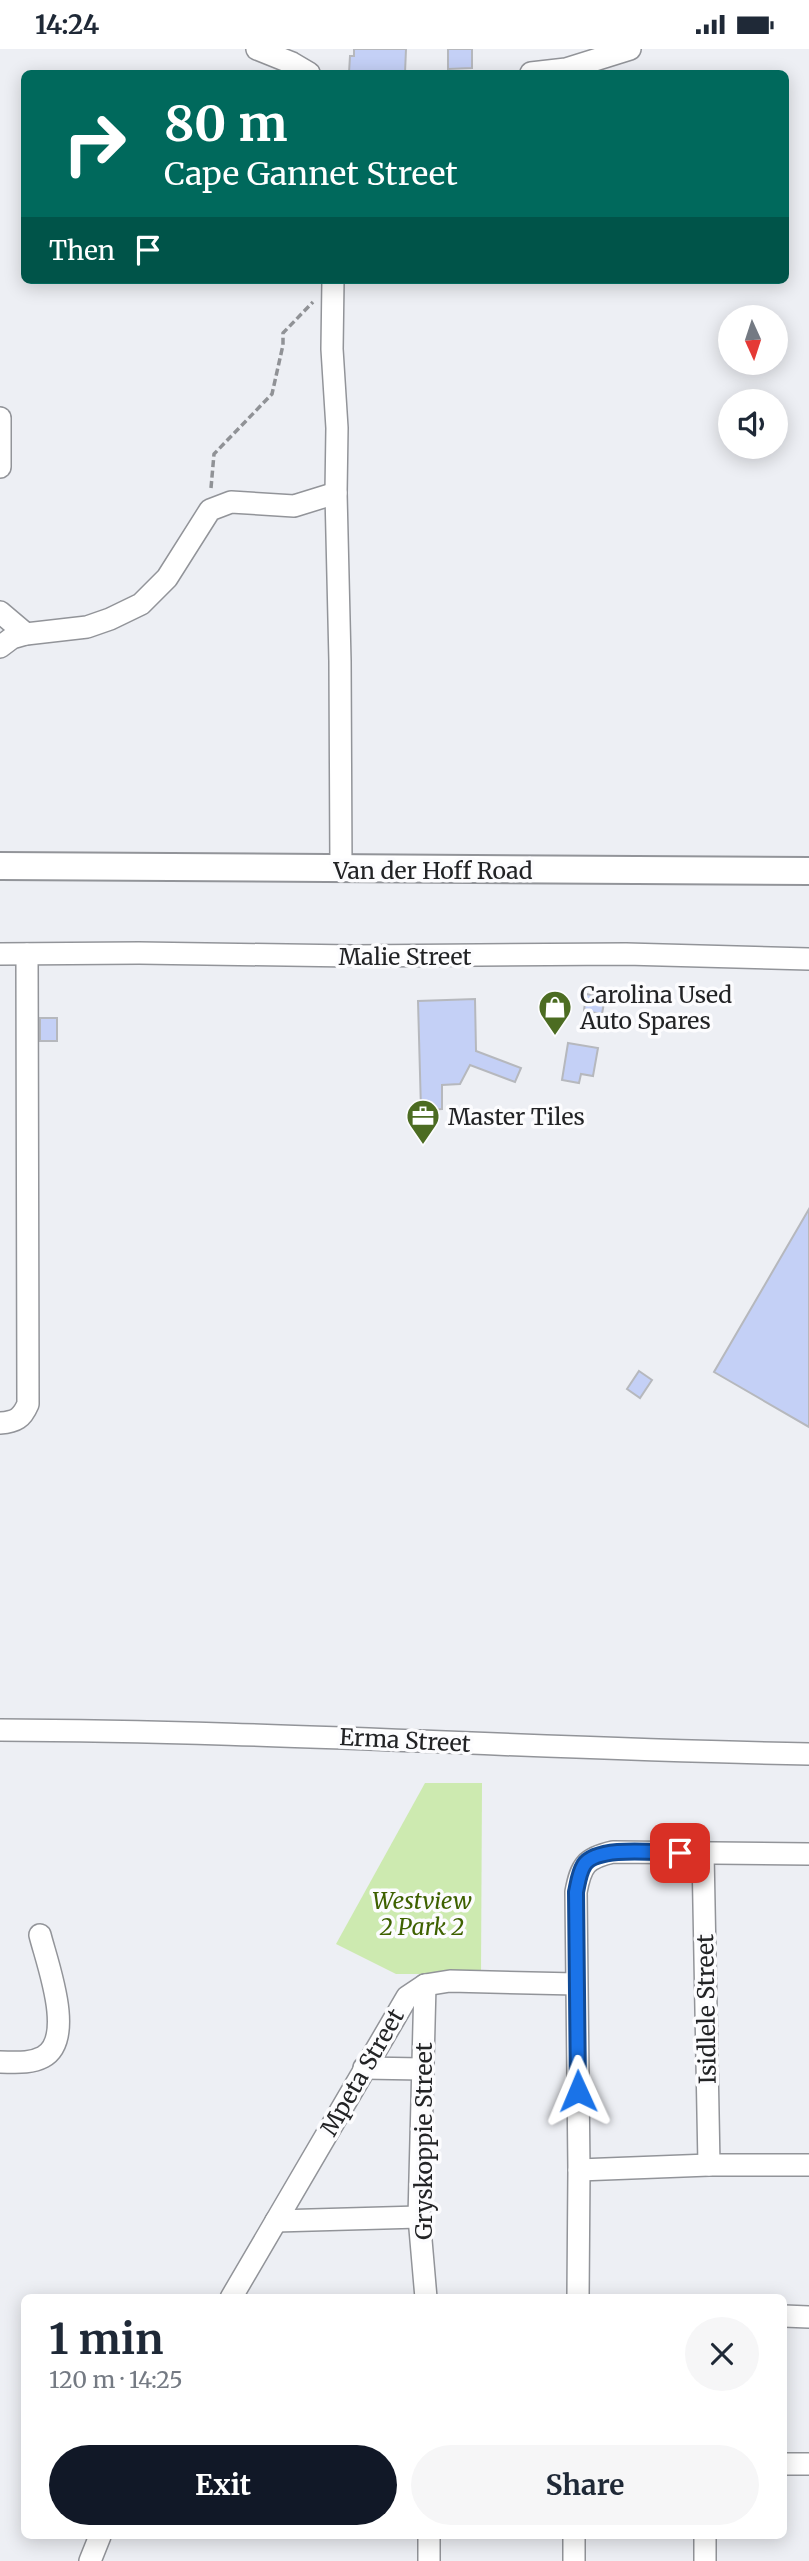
<!DOCTYPE html>
<html lang="en">
<head>
<meta charset="utf-8">
<style>
	:root { --surface:#fff; --page:#f6f6f7; --text:#1f2937; --muted:#747a83; --accent:#111827 }
	body { margin:0; font-family:Merriweather,serif; background:var(--page); color:var(--text); height:100vh; display:flex; flex-direction:column; font-size:26px; white-space:nowrap }
	* { box-sizing:border-box; margin:0 }
	p { font-size:23px; color:var(--muted) }
	.icon { flex:none; width:38px; height:38px; fill:none; stroke:currentColor; stroke-width:2; stroke-linecap:round; stroke-linejoin:round }
	.map { position:relative; flex:1; overflow:hidden }
	.side { position:absolute; left:21px; top:2245px; width:766px; height:245px; display:flex; flex-direction:column; background:var(--surface); border-radius:10px; box-shadow:0 4px 18px #0003 }
	.side>* { flex:none }
	.top-card { position:absolute; left:21px; top:21px; width:768px; height:214px; border-radius:10px; box-shadow:0 4px 18px #0003; background:#00695c; color:#fff; overflow:hidden }
	.needle { width:46px; rotate:177deg }
	.tools { position:absolute; left:718px; top:256px; display:grid; gap:14px }
	.tools a { display:grid; place-items:center; width:70px; height:70px; border-radius:50%; background:var(--surface); box-shadow:0 4px 18px #0003; font-size:35px }
	.pin { position:absolute; display:grid; place-items:center; width:60px; height:60px; color:#fff; margin:-30px; border-radius:14px; box-shadow:0 4px 10px #0006 }
	.me { position:absolute; width:77px; margin:-38px; rotate:359deg; stroke-linejoin:round; filter:drop-shadow(0 0 5px #0008) }
	.turn { display:flex; align-items:center; gap:24px; height:147px; padding:0 28px; font-size:32px }
	.turn .icon { width:91px; height:91px; stroke-width:2.5 }
	.turn b { display:block; font-size:49px; line-height:60px }
	.then { display:flex; align-items:center; height:66px; padding:0 28px; background:#0003; gap:14px; font-size:26px }
	.round { display:grid; place-items:center; flex:none; width:74px; height:74px; border-radius:37px; background:var(--page) }
	.summary { display:flex; align-items:center; justify-content:space-between; height:119px; padding:0 28px }
	h1 { font-size:42px; font-weight:700; line-height:52px }
	.action { display:flex; gap:14px; margin-top:auto; padding:14px 28px }
	.action a { flex:1; height:80px; border-radius:42px; background:var(--accent); color:#fff; font-size:28px; font-weight:700; line-height:80px; text-align:center }
	.action a+a { background:var(--page); color:var(--text) }
	.status { display:flex; justify-content:space-between; align-items:center; height:49px; padding:0 35px; background:var(--surface); direction:ltr }
	.status svg { height:19px; fill:currentColor }
	.map>svg:first-child { display:block }
	.green { fill:#cdeab0 }
	.building { fill:#c4d0f6; stroke:#b6b8bd; stroke-width:2 }
	.lines { fill:none; stroke-linecap:round; stroke-linejoin:round }
	.minor-casing { stroke:#929499; stroke-width:24 }
	.major-casing { stroke:#929499; stroke-width:30 }
	.path { stroke:#909296; stroke-width:3.5; stroke-dasharray:7 3.5; stroke-linecap:butt }
	.minor { stroke:#fff; stroke-width:21 }
	.major { stroke:#fff; stroke-width:26 }
	.route-casing { stroke:#114b97; stroke-width:18 }
	.route { stroke:#1a73e8; stroke-width:12 }
	.labels { text-anchor:middle; dominant-baseline:central; stroke-width:7; stroke-linejoin:round; paint-order:stroke }
	.street-label { font-size:23px; fill:#222325; stroke:#fcfcfe }
	.poi-label { font-size:23px; fill:#222325; stroke:#fcfcfe; text-anchor:start }
	.park-label { font-size:23px; font-style:italic; fill:#3e6100; stroke:#fcfcfe }
</style>
</head>
<body>
<div class="status"><b>14:24</b><svg viewBox="0 0 49 12"><path d="M0 12V9h3v3zM5 12V6h3v6zM10 12V3h3v9zM15 12V0h3v12zM26 1h20v11H26zM47 4h2v5h-2z"/></svg></div>
<div class="map">
<svg width="809" height="2512" viewBox="0 0 809 2512">
	<rect width="100%" height="100%" fill="#edeff4"/>
	<polygon class="green" points="425,1734 482,1734 481,1925 396,1925 336,1895"/>
	<g class="building">
		<polygon points="354,0 406,0 405,24 349,24 350,7 354,7"/>
		<polygon points="448,0 472,0 472,19 448,20"/>
		<polygon points="586,945 605,948 602,965 584,962"/>
		<polygon points="475,950 476,1002 521,1019 515,1033 470,1016 460,1035 442,1036 442,1060 421,1061 418,952"/>
		<rect x="40" y="969" width="17" height="23"/>
		<polygon points="568,994 598,999 593,1027 581,1025 579,1034 562,1031"/>
		<polygon points="809,1160 809,1378 714,1323"/>
		<polygon points="639,1322 652,1331 640,1349 627,1340"/>
	</g>
	<g class="lines">
		<defs>
			<g id="minor">
				<polyline points="257,0 292,14 309,24"/>
				<polyline points="531,24 566,20 630,0"/>
				<polyline points="333,231 332,300 337,379 336,444 340,612 341,820"/>
				<polyline points="0,369 0,418"/>
				<polyline points="0,563 26,585"/>
				<polyline points="0,598 12,589 26,585 87,578 110,570 141,555 167,529 210,461 231,453 294,457 336,444"/>
				<polyline points="0,905 139,904 353,907 626,905 809,910"/>
				<path d="M0 1374C16 1373 22 1369 28 1355L27 905"/>
				<path d="M0 1681C270 1682 539 1700 809 1705"/>
				<polyline points="703,1804 709,2116"/>
				<polyline points="425,1936 419,2168 426,2249"/>
				<path d="M0 2013C14 2013 30 2015 43 2008 76 1990 47 1914 40 1886"/>
				<polyline points="364,2019 422,2020"/>
				<polyline points="579,2121 709,2116 809,2116"/>
				<polyline points="276,2172 419,2168"/>
				<polyline points="231,2249 407,1948 425,1936 450,1932 576,1935"/>
				<path d="M578 2249 579 2121 576 1843C581 1816 586 1809 613 1803L809 1805"/>
				<polyline points="784,2267 809,2268"/>
				<polyline points="784,2415 809,2415"/>
				<polyline points="705,2487 705,2512"/>
				<polyline points="90,2512 100,2487"/>
				<polyline points="429,2512 429,2487"/>
				<polyline points="574,2512 574,2487"/>
			</g>
			<polyline id="major" points="0,817 809,822"/>
		</defs>
		<use href="#minor" class="minor-casing"/>
		<use href="#major" class="major-casing"/>
		<polyline class="path" points="211,439 214,405 272,345 283,296 283,284 313,253"/>
		<use href="#minor" class="minor"/>
		<use href="#major" class="major"/>
	</g>
	<g class="lines">
		<defs>
			<path id="route" d="M578 2042 576 1843C578 1834 579 1824 584 1816 597 1796 658 1804 680 1804"/>
		</defs>
		<use href="#route" class="route-casing"/>
		<use href="#route" class="route"/>
	</g>
	<defs>
		<symbol id="shop-pin" viewBox="-11 -11 22 30"><path d="M0 17L-7.5 6A9.5 9.5 0 1 1 7.5 6Z" fill="#4c6c22" stroke="#fcfcfe"/><path d="M-5-2.5h2.3a2.7 3.5 0 0 1 5.4 0H5L5.5 6h-11ZM-1.5-2.5h3a1.5 2.3 0 0 0-3 0Z" fill="#fff"/></symbol>
		<symbol id="office-pin" viewBox="-11 -11 22 30"><path d="M0 17L-7.5 6A9.5 9.5 0 1 1 7.5 6Z" fill="#4c6c22" stroke="#fcfcfe"/><path d="M-6-3h4V-5.5h4V-3h4V5H-6ZM-1-4.5V-3h2v-1.5ZM-6 0V1H6V0Z" fill="#fff"/></symbol>
	</defs>
	<g fill-rule="evenodd">
		<use href="#shop-pin" x="536" y="939" width="38" height="52"/>
		<use href="#office-pin" x="404" y="1048" width="38" height="52"/>
	</g>
	<g class="labels">
		<g class="street-label">
			<text x="433" y="821">Van der Hoff Road</text>
			<text x="405" y="907">Malie Street</text>
			<text transform="translate(405 1691) rotate(3)">Erma Street</text>
			<text transform="translate(706 1960) rotate(-91)">Isidlele Street</text>
			<text transform="translate(362 2023) rotate(-60)">Mpeta Street</text>
			<text transform="translate(423 2092) rotate(-90)">Gryskoppie Street</text>
		</g>
		<g class="poi-label">
			<text x="580" y="945">Carolina Used<tspan x="580" dy="26">Auto Spares</tspan></text>
			<text x="448" y="1067">Master Tiles</text>
		</g>
		<g class="park-label">
			<text x="422" y="1851">Westview<tspan x="422" dy="26">2 Park 2</tspan></text>
		</g>
	</g>
</svg>
<div class="tools">
<a><svg class="needle" viewBox="-14 -14 28 28"><path d="M0-13l5 13h-10z" fill="#e53935"/><path d="M0 13l5-13h-10z" fill="#747a83"/></svg></a>
<a><svg class="icon" aria-label="sound" viewBox="0 0 24 24"><path d="M4 9h4l5-4v14l-5-4H4zM17 9q2 3 0 6"/></svg></a>
</div>
<div class="pin" style="left:680px;top:1804px;background:#d93025"><svg class="icon" aria-label="arrive" viewBox="0 0 24 24"><path d="M6 21V4h12l-3 4 3 4H6"/></svg></div>
<svg class="me" style="left:578px;top:2042px" viewBox="-20 -20 40 40"><path d="M0-17L14 15 0 8-14 15z" fill="#1a73e8" stroke="#fff" stroke-width="4"/></svg>
<div class="top-card">
<div class="turn"><svg class="icon" aria-label="right" viewBox="0 0 24 24"><path d="M7 20v-9h11M14 6l5 5-5 5"/></svg><div><b>80 m</b>Cape Gannet Street</div></div>
<div class="then">Then<svg class="icon" aria-label="arrive" viewBox="0 0 24 24"><path d="M6 21V4h12l-3 4 3 4H6"/></svg></div>
</div>
<section class="side">
<div class="summary"><div><h1>1 min</h1><p>120 m · 14:25</p></div><a class="round"><svg class="icon" aria-label="close" viewBox="0 0 24 24"><path d="M6 6l12 12M18 6L6 18"/></svg></a></div>
<div class="action"><a>Exit</a><a>Share</a></div>
</section>
</div>
</body>
</html>
